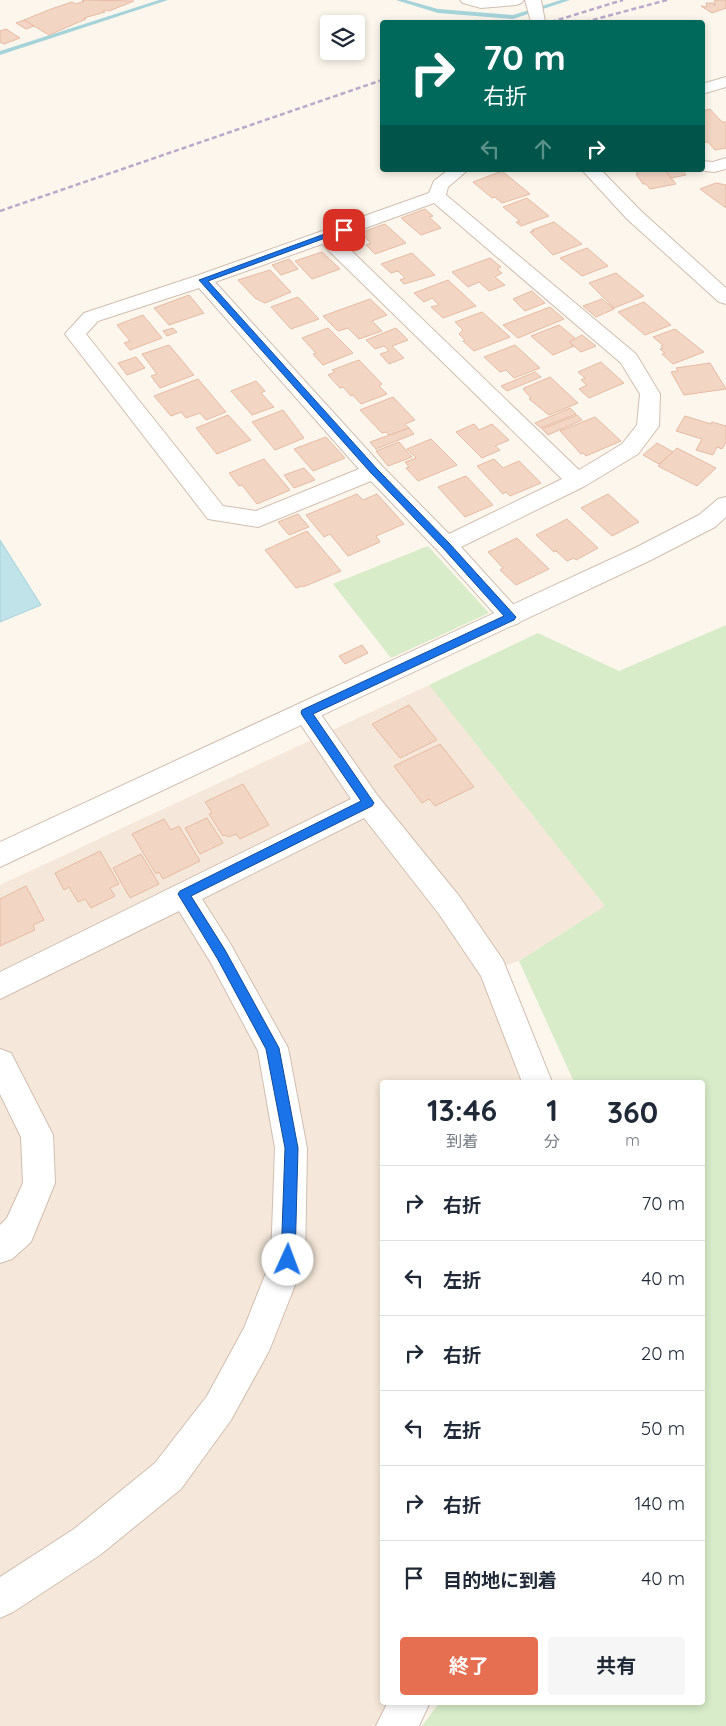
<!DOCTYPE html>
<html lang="ja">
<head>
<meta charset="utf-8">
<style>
	:root { --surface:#fff; --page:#f6f6f7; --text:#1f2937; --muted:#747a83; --line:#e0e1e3; --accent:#e76f51 }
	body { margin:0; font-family:Quicksand,"Noto Sans JP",sans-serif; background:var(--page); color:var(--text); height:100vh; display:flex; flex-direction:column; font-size:19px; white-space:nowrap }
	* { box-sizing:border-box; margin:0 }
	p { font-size:16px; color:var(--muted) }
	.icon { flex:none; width:28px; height:28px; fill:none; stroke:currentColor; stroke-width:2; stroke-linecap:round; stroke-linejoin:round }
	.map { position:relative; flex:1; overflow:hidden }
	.panel { position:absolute; left:380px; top:1080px; width:325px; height:625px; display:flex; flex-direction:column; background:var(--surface); border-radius:5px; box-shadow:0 2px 8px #0003 }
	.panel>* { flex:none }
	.banner { position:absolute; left:380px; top:20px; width:325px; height:152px; border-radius:5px; box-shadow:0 2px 8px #0003; background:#00695c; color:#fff; overflow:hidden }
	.buttons { position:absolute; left:320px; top:15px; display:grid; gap:10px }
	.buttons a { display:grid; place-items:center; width:45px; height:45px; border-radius:5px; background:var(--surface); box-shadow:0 2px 8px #0003; font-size:25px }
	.pin { position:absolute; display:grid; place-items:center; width:42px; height:42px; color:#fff; margin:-21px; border-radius:10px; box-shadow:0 2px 8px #0006 }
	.me { position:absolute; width:55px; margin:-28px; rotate:2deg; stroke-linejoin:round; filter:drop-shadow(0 0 4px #0008) }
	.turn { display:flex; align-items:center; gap:18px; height:105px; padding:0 20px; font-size:22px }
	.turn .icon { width:65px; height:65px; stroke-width:2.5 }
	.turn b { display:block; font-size:35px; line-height:42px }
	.lanes { display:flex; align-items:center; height:48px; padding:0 20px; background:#0003; justify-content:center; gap:25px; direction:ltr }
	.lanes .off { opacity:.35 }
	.eta { display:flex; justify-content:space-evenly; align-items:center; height:85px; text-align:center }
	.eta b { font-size:30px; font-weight:700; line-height:35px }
	.cta { display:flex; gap:10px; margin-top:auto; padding:10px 20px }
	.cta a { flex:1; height:58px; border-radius:5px; background:var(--accent); color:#fff; font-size:20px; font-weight:700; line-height:58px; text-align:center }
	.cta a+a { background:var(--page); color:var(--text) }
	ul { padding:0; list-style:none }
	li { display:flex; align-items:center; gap:15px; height:75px; padding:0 20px; border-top:1px solid var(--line) }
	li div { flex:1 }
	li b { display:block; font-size:19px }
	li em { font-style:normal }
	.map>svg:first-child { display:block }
	.residential { fill:#f5e8da }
	.green { fill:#d8ecc9 }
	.water { fill:#bfe3e8; stroke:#a5d3da }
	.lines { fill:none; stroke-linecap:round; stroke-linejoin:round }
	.stream { fill:#a5d3da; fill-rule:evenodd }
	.building { fill:#f3d5c3; stroke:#e6bba3 }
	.minor-casing { stroke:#d1beb0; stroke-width:2 }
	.tertiary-casing { stroke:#d1beb0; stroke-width:2 }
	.minor { fill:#fff; fill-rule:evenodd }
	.tertiary { fill:#fff; fill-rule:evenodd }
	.rail { stroke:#b9a8c9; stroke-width:2.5; stroke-dasharray:5 3; stroke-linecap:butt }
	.route { fill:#1a73e8; stroke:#114b97 }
</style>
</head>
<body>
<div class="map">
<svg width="726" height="1726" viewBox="0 0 726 1726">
	<rect width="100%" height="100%" fill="#fdf6ec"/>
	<polygon class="residential" points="429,685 606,906 519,961 493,969 537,1082 382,1082 382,1702 411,1703 396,1726 0,1726 0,885"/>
	<g class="green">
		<polygon points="428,546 489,613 391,658 333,584"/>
		<polygon points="726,625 726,1726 422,1726 439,1703 702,1702 702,1082 574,1082 519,961 605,906 429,685 538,633 619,671"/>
	</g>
	<polygon class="water" points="0,540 41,605 0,622"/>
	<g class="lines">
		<g class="stream">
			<polygon points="159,0 168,0 0,55 0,51"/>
			<polygon points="396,0 406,0 438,9 513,15 561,0 570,0 513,19 438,13"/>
		</g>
	</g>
	<g class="building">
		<polygon points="82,0 134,1 109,11 105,10 103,11 105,12 84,18 86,19 49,35 24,20 51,9 72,2 76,4 84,1"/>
		<polygon points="719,0 726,0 726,8 712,13 701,6 707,7 706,3 713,3 715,6 714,1"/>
		<polygon points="24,20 34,26 26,29 16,23"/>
		<polygon points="6,29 20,38 4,44 0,42 0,31"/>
		<polygon points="710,109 722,122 726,122 726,148 715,150 708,142 702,143 702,111"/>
		<polygon points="635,170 665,170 676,184 650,189 646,184 643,184 636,174 638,174"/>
		<polygon points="665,170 682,170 686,175 671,178"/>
		<polygon points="502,171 530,194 502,203 495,197 492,198 473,182"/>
		<polygon points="716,183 726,185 726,208 700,189"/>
		<polygon points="527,198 549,216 521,226 516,222 520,221 503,207"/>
		<polygon points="425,209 433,216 429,217 441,228 421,235 401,218"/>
		<polygon points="554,222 582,244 553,255 530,232 534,231 532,230"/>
		<polygon points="385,224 406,243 375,254 366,245 371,243 360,233"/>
		<polygon points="587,248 608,266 582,276 560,258"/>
		<polygon points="322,252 340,269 312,279 295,261"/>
		<polygon points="412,253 435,275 404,284 400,280 405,278 398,271 391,273 381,264"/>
		<polygon points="490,258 501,267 497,269 502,273 495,277 505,285 489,291 479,282 468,287 452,272"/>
		<polygon points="289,259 298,269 281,275 272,265"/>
		<polygon points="270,270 291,292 265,303 255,298 238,280"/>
		<polygon points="616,273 644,296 614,308 589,283"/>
		<polygon points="448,280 476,306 443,318 431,307 439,305 432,298 424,302 414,293"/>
		<polygon points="532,291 545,303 525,311 513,299"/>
		<polygon points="189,295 204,313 169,325 154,308"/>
		<polygon points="298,297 319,319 291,329 271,307"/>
		<polygon points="370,299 387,315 372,321 382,331 359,339 348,328 338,331 323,316"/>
		<polygon points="602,299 614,309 596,317 583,306"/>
		<polygon points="644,302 671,325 645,335 618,312"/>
		<polygon points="550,307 564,319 518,338 503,325"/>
		<polygon points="482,312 510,337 474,351 463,341 465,340 459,334 463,330 455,322"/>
		<polygon points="143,315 162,338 130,350 124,343 130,341 117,325"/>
		<polygon points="559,325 576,339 569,342 574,346 553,355 531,336"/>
		<polygon points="173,328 177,332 167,336 163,331"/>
		<polygon points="328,328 353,353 323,365 313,354 316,353 302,338"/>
		<polygon points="396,328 408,340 392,346 404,358 389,364 380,354 389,351 384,346 375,349 366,340"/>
		<polygon points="675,329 704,352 673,364 662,354 665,353 660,349 663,348 661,346 663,345 653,337"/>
		<polygon points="582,335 596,346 581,352 569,342"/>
		<polygon points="169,345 194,375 160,388 151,376 157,374 142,354"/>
		<polygon points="515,345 540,368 514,378 506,370 500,372 484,357"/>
		<polygon points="136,357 145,368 127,375 118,363"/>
		<polygon points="359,360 382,384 379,386 387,394 361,404 353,395 351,396 343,387 340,388 328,375 335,372 332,370"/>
		<polygon points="601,362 624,383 589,398 579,389 587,385 581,380 585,378 578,372"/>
		<polygon points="710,363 726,389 684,395 671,372 678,371 676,368"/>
		<polygon points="535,372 541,377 507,391 501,386"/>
		<polygon points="550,377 578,403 549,415 529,399 531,398 523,389 524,388"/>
		<polygon points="198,379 226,412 206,420 200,413 186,418 181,412 171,416 154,396"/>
		<polygon points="256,381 265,391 261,393 274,407 252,415 231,391"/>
		<polygon points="393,397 415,420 405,424 409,428 390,436 386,432 382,433 360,410"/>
		<polygon points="570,408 576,414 541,428 535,423"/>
		<polygon points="283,410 304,438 275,450 252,422"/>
		<polygon points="228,415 251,440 217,454 196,428"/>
		<polygon points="577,415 582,420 548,435 542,429"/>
		<polygon points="685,416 711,424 712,422 726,426 726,442 722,449 717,447 713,455 696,450 702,439 676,431"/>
		<polygon points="595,417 621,441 586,456 583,453 581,454 560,431"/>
		<polygon points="474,424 479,430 492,424 509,440 495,446 500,450 482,458 456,432"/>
		<polygon points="409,428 414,434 376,449 370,442"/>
		<polygon points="326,437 345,458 313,471 294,449"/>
		<polygon points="431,439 457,465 418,481 406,468 409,467 405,462 416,458 407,449"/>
		<polygon points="399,442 412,457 388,466 376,451"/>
		<polygon points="657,443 673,452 659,464 643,455"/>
		<polygon points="677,448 716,468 697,486 658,466"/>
		<polygon points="264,459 290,490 257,504 242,485 239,486 229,473"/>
		<polygon points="494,459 503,468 519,461 541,483 510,496 506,492 503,494 477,466"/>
		<polygon points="304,468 315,480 294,488 284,475"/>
		<polygon points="466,476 493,505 465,517 438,487"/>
		<polygon points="357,494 363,500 377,494 404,524 376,536 380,542 348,556 330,534 324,537 306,515"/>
		<polygon points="608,494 639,522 612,536 581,508"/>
		<polygon points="298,514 309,527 289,535 278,522"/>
		<polygon points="567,519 598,548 576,560 574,558 567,561 556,551 554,552 536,535"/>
		<polygon points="307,531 341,571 303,587 302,586 296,588 265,550"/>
		<polygon points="517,538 549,569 516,585 500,570 503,568 488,552"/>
		<polygon points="362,645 368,653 345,664 339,656"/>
		<polygon points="409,705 437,740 400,758 372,724"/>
		<polygon points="440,744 474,787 435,806 429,799 422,803 394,766"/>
		<polygon points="243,784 269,825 240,839 236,834 228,837 226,835 223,836 209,814 212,813 205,802"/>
		<polygon points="207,818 223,843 200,854 185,828"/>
		<polygon points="164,819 171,830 179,826 200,861 163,879 159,872 156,874 132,834"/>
		<polygon points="100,851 119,884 110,888 115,896 91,908 85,899 78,902 69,887 64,890 55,873"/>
		<polygon points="141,854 159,884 130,898 113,868"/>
		<polygon points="26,886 44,920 33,925 35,930 0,946 0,899"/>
	</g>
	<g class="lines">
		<defs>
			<g id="minor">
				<polygon points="460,0 524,0 521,3 516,5 481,8 463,3"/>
				<polygon points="726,77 726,87 702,94 702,84"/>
				<polygon points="726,158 726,169 714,172 697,170 702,170 702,161 713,162"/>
				<path d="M448 170H468L448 187 446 195 636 354 660 394 659 426 638 454 585 486 461 547 519 611 523 617 519 623 511 626 503 623 438 551 371 481 258 527 208 519 65 334 84 313 196 276 429 193 434 181ZM434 203 621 363 640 394 637 425 622 444 579 470 338 238ZM322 244 562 479 449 534 382 466 215 282ZM199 288 359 469 256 511 223 506 86 334 98 321Z"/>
				<polygon points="306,703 315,706 377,795 459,896 503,960 552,1082 522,1082 481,976 439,914 364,818 202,899 231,945 288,1048 307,1148 305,1260 269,1351 231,1420 181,1489 100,1555 13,1612 0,1618 0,1577 74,1529 155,1463 207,1396 244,1328 271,1260 275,1148 258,1051 211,963 179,911 0,999 0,972 351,799 293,713 297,706"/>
				<polygon points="0,1049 11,1053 53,1135 55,1183 31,1242 12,1259 0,1263 0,1225 7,1218 23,1183 21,1137 0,1094"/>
				<polygon points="388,1702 430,1702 419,1726 376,1726"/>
			</g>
			<g id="tertiary">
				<polygon points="525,0 541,0 545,22 531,22"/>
				<polygon points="582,170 601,170 641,211 726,288 726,304 719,302 627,219"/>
				<polygon points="726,497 726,517 715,527 651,560 0,867 0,842 635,548 699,515 718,499"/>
			</g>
		</defs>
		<use href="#minor" class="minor-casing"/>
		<use href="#tertiary" class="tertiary-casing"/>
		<use href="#minor" class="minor"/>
		<use href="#tertiary" class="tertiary"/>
		<g class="rail">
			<polyline points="551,22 623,0"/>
			<polyline points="585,22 667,0"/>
			<polyline points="0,211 382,80"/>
		</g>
	</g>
	<polygon class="route" points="341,228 347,230 208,281 377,469 449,543 516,617 514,620 313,714 372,800 374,803 372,806 191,896 225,950 279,1048 298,1148 295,1260 293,1264 288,1266 283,1264 281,1260 285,1148 266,1049 217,958 178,894 180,891 361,801 302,715 301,712 302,710 504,616 443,548 371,473 199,280"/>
</svg>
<div class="buttons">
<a><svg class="icon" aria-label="layers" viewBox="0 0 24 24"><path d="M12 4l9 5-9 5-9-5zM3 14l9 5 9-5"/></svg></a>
</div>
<div class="pin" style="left:344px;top:230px;background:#d93025"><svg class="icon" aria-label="arrive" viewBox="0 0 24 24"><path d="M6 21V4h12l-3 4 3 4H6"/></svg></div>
<svg class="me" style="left:288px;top:1260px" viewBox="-20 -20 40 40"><circle r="19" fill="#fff"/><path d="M0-13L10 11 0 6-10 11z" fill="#1a73e8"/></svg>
<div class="banner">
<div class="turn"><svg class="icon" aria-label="right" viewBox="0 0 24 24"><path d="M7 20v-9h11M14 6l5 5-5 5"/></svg><div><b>70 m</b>右折</div></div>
<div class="lanes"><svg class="icon off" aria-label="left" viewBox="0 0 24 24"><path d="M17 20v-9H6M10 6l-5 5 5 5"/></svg><svg class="icon off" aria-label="ahead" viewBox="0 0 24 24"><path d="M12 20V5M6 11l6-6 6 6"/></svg><svg class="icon" aria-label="right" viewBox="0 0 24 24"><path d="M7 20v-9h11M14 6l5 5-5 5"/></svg></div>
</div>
<section class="panel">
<div class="eta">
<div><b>13:46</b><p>到着</p></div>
<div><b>1</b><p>分</p></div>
<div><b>360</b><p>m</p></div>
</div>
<ul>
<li><svg class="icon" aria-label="right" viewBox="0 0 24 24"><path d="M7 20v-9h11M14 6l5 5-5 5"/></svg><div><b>右折</b></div><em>70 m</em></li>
<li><svg class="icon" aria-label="left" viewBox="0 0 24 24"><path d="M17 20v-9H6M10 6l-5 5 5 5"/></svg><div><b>左折</b></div><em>40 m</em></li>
<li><svg class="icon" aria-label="right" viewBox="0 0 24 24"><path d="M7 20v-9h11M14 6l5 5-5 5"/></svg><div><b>右折</b></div><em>20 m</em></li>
<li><svg class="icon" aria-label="left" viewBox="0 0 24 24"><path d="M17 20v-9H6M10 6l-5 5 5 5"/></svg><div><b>左折</b></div><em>50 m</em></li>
<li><svg class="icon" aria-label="right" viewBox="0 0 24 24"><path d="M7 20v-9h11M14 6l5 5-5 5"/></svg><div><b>右折</b></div><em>140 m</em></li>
<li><svg class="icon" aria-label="arrive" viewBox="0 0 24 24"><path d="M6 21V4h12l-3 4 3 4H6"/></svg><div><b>目的地に到着</b></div><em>40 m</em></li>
</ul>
<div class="cta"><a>終了</a><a>共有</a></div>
</section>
</div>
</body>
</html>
